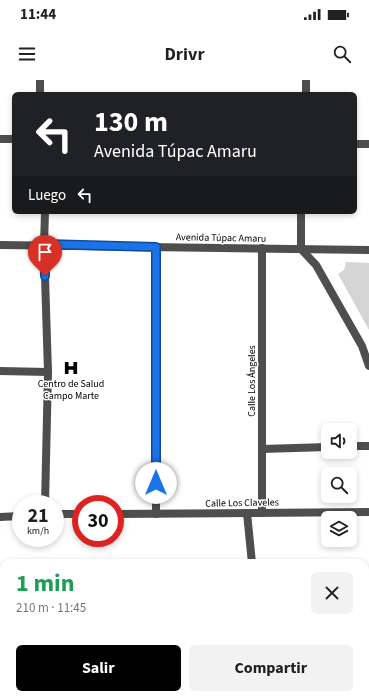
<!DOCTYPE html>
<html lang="es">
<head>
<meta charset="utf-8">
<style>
	:root { --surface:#fff; --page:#f2f2f2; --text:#202124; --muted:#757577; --accent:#000 }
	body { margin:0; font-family:"Source Sans 3",sans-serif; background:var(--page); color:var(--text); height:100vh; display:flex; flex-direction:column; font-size:15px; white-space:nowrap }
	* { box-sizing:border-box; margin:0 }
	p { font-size:13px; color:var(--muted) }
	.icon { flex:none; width:22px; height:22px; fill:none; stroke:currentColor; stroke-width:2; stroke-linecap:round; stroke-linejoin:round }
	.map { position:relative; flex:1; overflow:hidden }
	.details { position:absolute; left:0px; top:479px; width:369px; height:140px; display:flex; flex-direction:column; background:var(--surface); border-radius:12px 12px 0 0; box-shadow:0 2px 6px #0003 }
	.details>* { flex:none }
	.guide { position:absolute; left:12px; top:12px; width:345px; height:122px; border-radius:6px; box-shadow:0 2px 6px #0003; background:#202124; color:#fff; overflow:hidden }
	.controls { position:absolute; left:321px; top:343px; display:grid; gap:8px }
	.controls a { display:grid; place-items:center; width:36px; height:36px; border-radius:6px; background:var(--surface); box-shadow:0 2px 6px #0003; font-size:20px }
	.speed { position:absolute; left:12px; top:415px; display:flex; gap:8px; font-size:20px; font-weight:700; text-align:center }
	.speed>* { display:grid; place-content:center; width:52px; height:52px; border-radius:50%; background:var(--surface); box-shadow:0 2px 6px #0003; line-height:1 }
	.speed small { font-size:10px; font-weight:400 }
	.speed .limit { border:6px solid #d22; background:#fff; color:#111 }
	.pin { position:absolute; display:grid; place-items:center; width:34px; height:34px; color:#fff; margin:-41px -17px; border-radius:50% 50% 50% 0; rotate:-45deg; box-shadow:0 0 4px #0007 }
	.pin .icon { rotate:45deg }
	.me { position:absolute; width:44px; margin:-22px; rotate:0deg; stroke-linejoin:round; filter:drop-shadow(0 0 3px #0008) }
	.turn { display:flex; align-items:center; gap:14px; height:84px; padding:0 16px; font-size:18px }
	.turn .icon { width:52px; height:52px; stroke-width:2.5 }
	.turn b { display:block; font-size:28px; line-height:34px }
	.then { display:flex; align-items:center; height:38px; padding:0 16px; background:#0003; gap:8px; font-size:15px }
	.round { display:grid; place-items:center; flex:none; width:42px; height:42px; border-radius:6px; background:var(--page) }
	.head { display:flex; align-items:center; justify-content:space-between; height:68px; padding:0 16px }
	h1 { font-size:24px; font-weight:700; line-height:30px; color:#1e9e55 }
	.cta { display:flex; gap:8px; margin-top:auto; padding:8px 16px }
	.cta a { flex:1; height:46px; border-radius:6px; background:var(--accent); color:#fff; font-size:16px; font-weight:700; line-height:46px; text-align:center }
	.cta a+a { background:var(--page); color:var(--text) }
	.status { display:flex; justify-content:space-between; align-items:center; height:28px; padding:0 20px; background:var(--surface); direction:ltr }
	.status svg { height:11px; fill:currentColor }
	header { display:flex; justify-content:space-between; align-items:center; height:52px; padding:0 16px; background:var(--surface); font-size:18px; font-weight:700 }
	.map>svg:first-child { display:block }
	.green { fill:#d5d5d5 }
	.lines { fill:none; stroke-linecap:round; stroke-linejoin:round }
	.minor { stroke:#4e4e4e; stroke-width:8 }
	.route-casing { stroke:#114b97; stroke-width:10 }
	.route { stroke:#1a73e8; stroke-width:7 }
	.labels { text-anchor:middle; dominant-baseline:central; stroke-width:3; stroke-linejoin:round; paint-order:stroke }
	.street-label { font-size:10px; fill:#000; stroke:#fff }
	.poi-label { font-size:10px; fill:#000; stroke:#fff }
</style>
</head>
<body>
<div class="status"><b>11:44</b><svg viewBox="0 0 49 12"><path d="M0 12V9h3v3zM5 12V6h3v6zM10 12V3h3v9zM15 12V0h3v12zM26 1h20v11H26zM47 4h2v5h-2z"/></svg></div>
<header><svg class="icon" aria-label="menu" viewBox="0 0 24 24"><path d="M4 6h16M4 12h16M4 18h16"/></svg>Drivr<svg class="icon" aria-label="search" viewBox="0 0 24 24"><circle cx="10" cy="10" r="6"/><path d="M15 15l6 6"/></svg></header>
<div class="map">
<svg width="369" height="619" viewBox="0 0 369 619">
	<rect width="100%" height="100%" fill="#fff"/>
	<polygon class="green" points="346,182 369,183 369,250 338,194 344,190"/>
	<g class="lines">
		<g class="minor">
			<polyline points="40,0 40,14"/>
			<polyline points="306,0 306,14"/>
			<polyline points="0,59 14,59"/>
			<polyline points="355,64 369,64"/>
			<polyline points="301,132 301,169 316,185 362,266 369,286"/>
			<polyline points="0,165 369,170"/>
			<polyline points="262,168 262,433"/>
			<polyline points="0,291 48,292"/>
			<polyline points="350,366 369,366"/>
			<polyline points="262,369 328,367"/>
			<polyline points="45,424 48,292 44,165 45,132"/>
			<polyline points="247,433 252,483"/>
			<polyline points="55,434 81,434"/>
			<polyline points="115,434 369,432"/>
			<polyline points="156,434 156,167"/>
			<polyline points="0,437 21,436"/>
			<polyline points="0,512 0,553"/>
			<polyline points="365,519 369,519"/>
			<polyline points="365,594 369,591"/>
			<polyline points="208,615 212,619"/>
			<polyline points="40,619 44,615"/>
			<polyline points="158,619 162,615"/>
			<polyline points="302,619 306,615"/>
			<polyline points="339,619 343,615"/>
		</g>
	</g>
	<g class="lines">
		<defs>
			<polyline id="route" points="45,196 44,164 156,167 156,403"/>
		</defs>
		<use href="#route" class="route-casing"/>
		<use href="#route" class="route"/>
	</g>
	<defs>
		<symbol id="hospital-bare" viewBox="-9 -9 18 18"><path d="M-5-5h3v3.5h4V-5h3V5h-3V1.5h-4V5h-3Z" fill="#000" stroke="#fff" stroke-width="2.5" paint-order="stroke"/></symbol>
	</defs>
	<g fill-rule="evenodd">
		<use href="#hospital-bare" x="60" y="277" width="22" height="22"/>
	</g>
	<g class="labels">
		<g class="street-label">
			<text transform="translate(221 158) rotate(1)">Avenida Túpac Amaru</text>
			<text transform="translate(252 301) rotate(-90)">Calle Los Ángeles</text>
			<text transform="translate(242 423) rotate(-1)">Calle Los Claveles</text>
		</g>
		<g class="poi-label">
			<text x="71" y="304">Centro de Salud<tspan x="71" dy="12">Campo Marte</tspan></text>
		</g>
	</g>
</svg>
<div class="controls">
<a><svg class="icon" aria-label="sound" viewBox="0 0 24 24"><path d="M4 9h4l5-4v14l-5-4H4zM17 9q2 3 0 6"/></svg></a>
<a><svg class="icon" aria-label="search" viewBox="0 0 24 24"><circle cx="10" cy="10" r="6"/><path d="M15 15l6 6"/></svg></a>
<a><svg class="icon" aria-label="layers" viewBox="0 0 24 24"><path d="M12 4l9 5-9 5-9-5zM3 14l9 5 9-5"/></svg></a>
</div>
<div class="speed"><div>21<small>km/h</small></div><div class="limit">30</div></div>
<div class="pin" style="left:45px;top:196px;background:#d93025"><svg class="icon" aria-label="arrive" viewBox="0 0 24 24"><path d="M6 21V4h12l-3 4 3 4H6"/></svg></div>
<svg class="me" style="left:156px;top:403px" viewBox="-20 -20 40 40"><circle r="19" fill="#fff"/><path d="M0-13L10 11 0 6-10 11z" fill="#1a73e8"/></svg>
<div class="guide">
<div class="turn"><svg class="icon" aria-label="left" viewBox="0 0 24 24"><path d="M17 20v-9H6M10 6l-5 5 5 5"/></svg><div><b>130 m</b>Avenida Túpac Amaru</div></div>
<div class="then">Luego<svg class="icon" aria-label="left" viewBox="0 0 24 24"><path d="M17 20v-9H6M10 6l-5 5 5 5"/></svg></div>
</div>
<section class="details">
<div class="head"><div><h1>1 min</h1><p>210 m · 11:45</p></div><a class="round"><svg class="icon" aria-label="close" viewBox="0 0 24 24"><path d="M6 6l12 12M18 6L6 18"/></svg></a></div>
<div class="cta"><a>Salir</a><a>Compartir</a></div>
</section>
</div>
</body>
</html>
